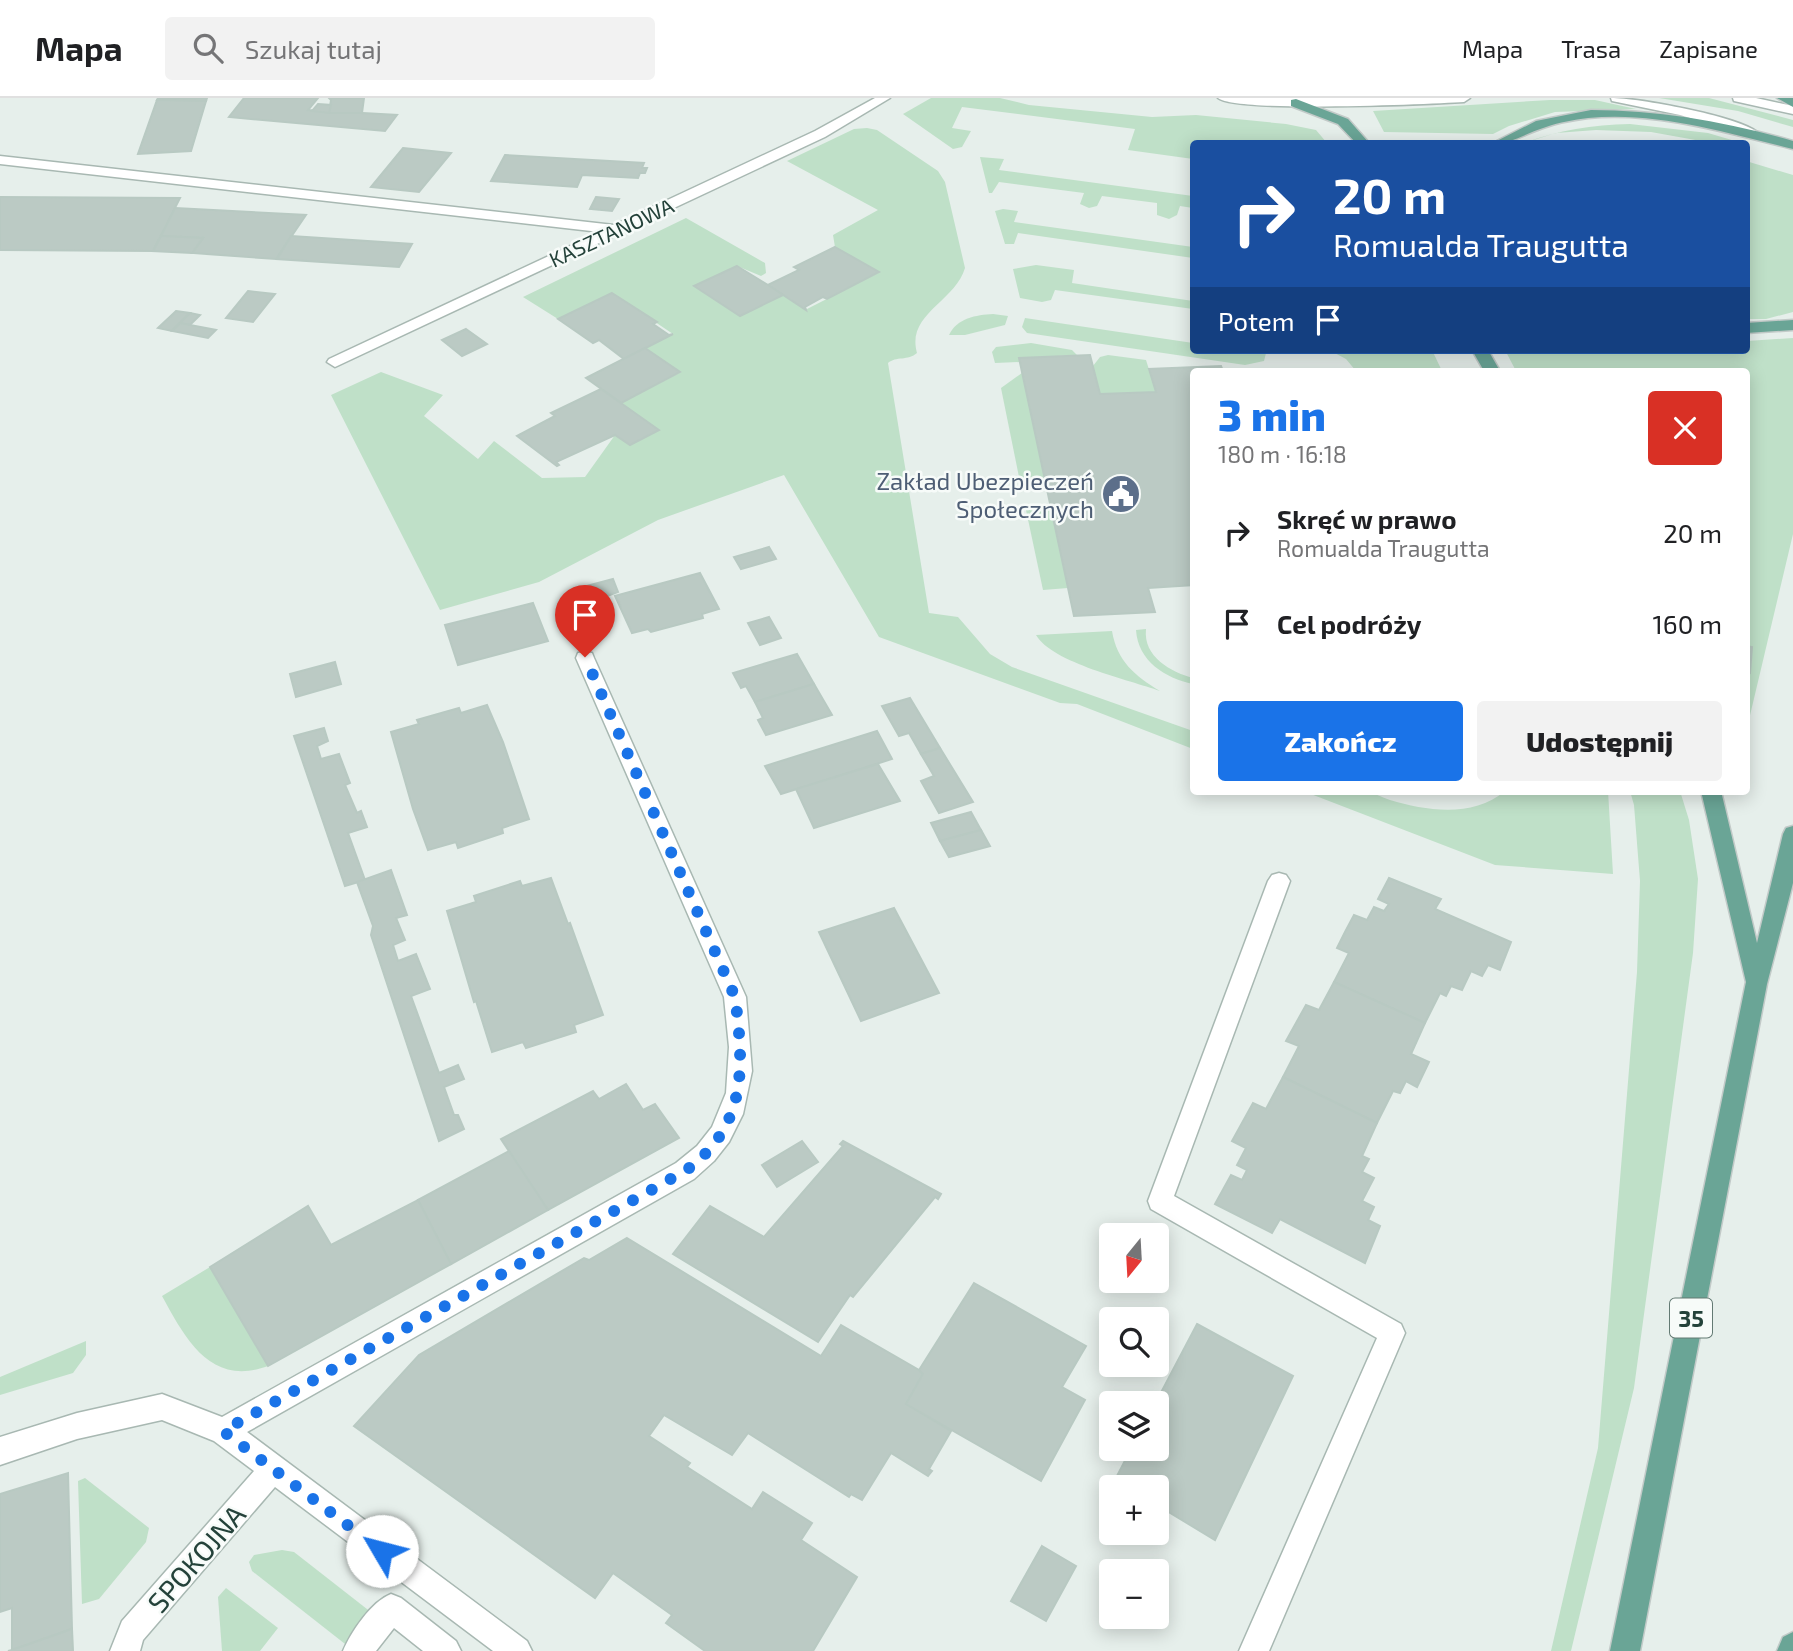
<!DOCTYPE html>
<html lang="pl">
<head>
<meta charset="utf-8">
<style>
	:root { --surface:#fff; --page:#f2f2f2; --text:#202124; --muted:#757577; --line:#e0e0e0; --accent:#1a73e8 }
	body { margin:0; font-family:"Exo 2",sans-serif; background:var(--page); color:var(--text); height:100vh; display:flex; flex-direction:column; font-size:26px; white-space:nowrap }
	* { box-sizing:border-box; margin:0 }
	p { font-size:23px; color:var(--muted) }
	.icon { flex:none; width:38px; height:38px; fill:none; stroke:currentColor; stroke-width:2; stroke-linecap:round; stroke-linejoin:round }
	.map { position:relative; flex:1; overflow:hidden }
	.drawer { position:absolute; left:1190px; top:270px; width:560px; height:427px; display:flex; flex-direction:column; background:var(--surface); border-radius:7px; box-shadow:0 4px 18px #0003 }
	.drawer>* { flex:none }
	.hud { position:absolute; left:1190px; top:42px; width:560px; height:214px; border-radius:7px; box-shadow:0 4px 18px #0003; background:#1a4fa0; color:#fff; overflow:hidden }
	.needle { width:46px; rotate:198deg }
	.fabs { position:absolute; left:1099px; top:1125px; display:grid; gap:14px }
	.fabs a { display:grid; place-items:center; width:70px; height:70px; border-radius:7px; background:var(--surface); box-shadow:0 4px 18px #0003; font-size:35px }
	.pin { position:absolute; display:grid; place-items:center; width:60px; height:60px; color:#fff; margin:-72px -30px; border-radius:50% 50% 50% 0; rotate:-45deg; box-shadow:0 0 7px #0007 }
	.pin .icon { rotate:45deg }
	.me { position:absolute; width:77px; margin:-38px; rotate:307deg; stroke-linejoin:round; filter:drop-shadow(0 0 5px #0008) }
	.turn { display:flex; align-items:center; gap:24px; height:147px; padding:0 28px; font-size:32px }
	.turn .icon { width:91px; height:91px; stroke-width:2.5 }
	.turn b { display:block; font-size:49px; line-height:60px }
	.then { display:flex; align-items:center; height:66px; padding:0 28px; background:#0003; gap:14px; font-size:26px }
	.round { display:grid; place-items:center; flex:none; width:74px; height:74px; border-radius:7px; background:var(--page) }
	.head { display:flex; align-items:center; justify-content:space-between; height:119px; padding:0 28px }
	h1 { font-size:42px; font-weight:800; line-height:52px; color:var(--accent) }
	.primary-button { display:flex; gap:14px; margin-top:auto; padding:14px 28px }
	.primary-button a { flex:1; height:80px; border-radius:7px; background:var(--accent); color:#fff; font-size:28px; font-weight:800; line-height:80px; text-align:center }
	.primary-button a+a { background:var(--page); color:var(--text) }
	ul { padding:0; list-style:none }
	li { display:flex; align-items:center; gap:21px; height:91px; padding:0 28px }
	li div { flex:1 }
	li b { display:block; font-size:26px }
	li em { font-style:normal }
	header { display:flex; align-items:center; gap:42px; box-sizing:border-box; height:98px; padding:0 35px; background:var(--surface); border-bottom:2px solid var(--line) }
	header strong { font-size:33px }
	nav { display:flex; gap:38px; margin-inline-start:auto; font-size:24px }
	.search { width:490px; height:63px; background:var(--page); display:flex; align-items:center; gap:18px; box-sizing:border-box; padding:0 24px; border-radius:7px; color:var(--muted); font-size:26px }
	.map>svg:first-child { display:block }
	.green { fill:#bfe0c8 }
	.building { fill:#bbcac4; stroke:#b8c9c2; stroke-width:2 }
	.lines { fill:none; stroke-linecap:round; stroke-linejoin:round }
	.minor-casing { stroke:#a8b8b2; stroke-width:3 }
	.major-casing { stroke:#c2cac8; stroke-width:3 }
	.minor { fill:#fff; fill-rule:evenodd }
	.major { fill:#6aa596; fill-rule:evenodd }
	.route { stroke:#1a73e8; stroke-width:12; stroke-dasharray:0 21.6 }
	.labels { text-anchor:middle; dominant-baseline:central; stroke-width:5; stroke-linejoin:round; paint-order:stroke }
	.far-street-label { font-size:21px; fill:#24423a; stroke:#f7fbf9 }
	.shield { fill:#f7fbf9; stroke:#637a73; stroke-width:2 }
	.shield-label { font-size:23px; font-weight:bold; fill:#24423a }
	.service-label { font-size:24px; fill:#4e5e75; stroke:#f7fbf9; text-anchor:end }
	.near-street-label { font-size:28px; fill:#24423a; stroke:#f7fbf9 }
</style>
</head>
<body>
<header>
<strong>Mapa</strong>
<div class="search"><svg class="icon" aria-label="search" viewBox="0 0 24 24"><circle cx="10" cy="10" r="6"/><path d="M15 15l6 6"/></svg>Szukaj tutaj</div>
<nav><a>Mapa</a><a>Trasa</a><a>Zapisane</a></nav>
</header>
<div class="map">
<svg width="1793" height="1553" viewBox="0 0 1793 1553">
	<rect width="100%" height="100%" fill="#e6efeb"/>
	<g class="green">
		<polygon points="931,0 1000,0 1029,7 1152,19 1196,17 1286,26 1316,32 1327,45 1194,46 1193,61 1128,52 1135,31 962,9 952,30 971,33 962,49 953,51 903,16"/>
		<polygon points="1659,0 1709,0 1793,22 1793,29 1738,13"/>
		<polygon points="1550,2 1595,2 1636,11 1555,14 1509,28 1493,36 1384,34 1373,13"/>
		<path d="M1630 26 1708 35 1742 45H1712L1651 34 1596 32 1556 35 1524 45C1559 32 1592 27 1630 26Z"/>
		<path d="M867 30 877 32 938 73 945 84 965 170C955 204 906 216 917 255 908 263 896 258 888 265L929 515 958 519 990 556 1012 569 1193 633V651L1077 606 1060 605 879 539 784 377 658 422 539 484 440 512 331 297 381 274 443 297 424 318 478 361 494 343 542 380 585 379 615 337 630 347 658 332 621 305 679 275 645 250 673 236 612 195 558 221 523 199 686 120 765 165 766 175 761 178 737 168 695 188 740 218 783 197 807 211 878 175 835 149 833 137 878 112 787 63 854 31Z"/>
		<polygon points="980,59 1004,61 999,72 1193,98 1193,110 1180,108 1177,117 1169,121 1157,117 1157,105 1102,98 1097,108 1089,110 1080,106 1084,95 999,84 992,95 989,95"/>
		<polygon points="1746,63 1793,77 1793,214 1766,221 1747,221"/>
		<polygon points="1003,111 1018,113 1014,124 1193,149 1193,160 1018,135 1014,146 1005,146 995,113"/>
		<polygon points="1036,167 1074,172 1072,185 1193,203 1193,211 1055,192 1051,202 1042,204 1020,200 1013,171"/>
		<path d="M993 216 1008 218 1005 227 965 237H949C957 220 976 217 993 216Z"/>
		<polygon points="1025,220 1193,245 1194,252 1243,252 1266,255 1264,263 1245,267 1027,235 1022,229"/>
		<polygon points="1793,240 1793,436 1747,630 1746,273 1516,273 1505,252 1746,252 1747,243"/>
		<polygon points="1031,245 1072,252 1077,257 1019,260 1020,264 995,265 992,254 996,249"/>
		<polygon points="1329,252 1432,252 1442,273 1356,273 1346,261"/>
		<polygon points="1108,257 1146,262 1156,294 1100,296 1093,268 1100,259"/>
		<polygon points="1022,275 1046,385 1020,384 1001,290"/>
		<polygon points="1050,407 1068,490 1043,492 1026,412 1028,409"/>
		<path d="M1146 531C1143 559 1171 574 1193 580V586C1165 580 1138 563 1136 532Z"/>
		<path d="M1112 533C1117 563 1135 578 1160 593 1130 582 1052 565 1036 537Z"/>
		<path d="M1303 693C1323 693 1344 690 1364 693 1372 694 1381 699 1390 702 1427 713 1473 720 1505 693H1608L1613 776 1495 767Z"/>
		<polygon points="1630,693 1680,693 1689,722 1698,781 1693,855 1634,1290 1571,1553 1551,1553 1598,1350 1637,874 1640,783 1634,707"/>
		<path d="M210 1169 268 1268C211 1289 186 1242 162 1198Z"/>
		<polygon points="86,1243 86,1257 73,1275 0,1297 0,1279"/>
		<polygon points="85,1380 149,1430 146,1444 99,1501 82,1506 78,1383"/>
		<polygon points="282,1452 294,1454 381,1522 354,1553 252,1473 249,1464 254,1457"/>
		<polygon points="226,1490 278,1530 260,1553 222,1553 218,1499"/>
	</g>
	<g class="building">
		<polygon points="158,0 207,0 206,3 157,2"/>
		<polygon points="244,0 318,0 308,12 397,17 385,33 229,19"/>
		<polygon points="329,0 364,0 362,15 329,15 331,2"/>
		<polygon points="157,2 206,3 191,53 138,56"/>
		<polygon points="318,6 331,7 329,15 312,13"/>
		<polygon points="403,50 451,55 419,94 371,89"/>
		<polygon points="505,57 644,65 642,70 647,70 645,75 640,75 638,80 582,77 577,89 491,83"/>
		<polygon points="0,99 180,100 153,153 0,152"/>
		<polygon points="596,99 619,101 612,113 590,111"/>
		<polygon points="175,110 306,117 276,161 192,155 203,140 161,138"/>
		<polygon points="161,138 203,140 192,155 153,153"/>
		<polygon points="291,138 412,146 399,169 277,161"/>
		<polygon points="835,149 879,174 827,201 823,199 805,209 806,212 768,187 799,172 794,169"/>
		<polygon points="737,168 768,187 783,197 740,218 694,188"/>
		<polygon points="248,193 275,196 253,224 226,220"/>
		<polygon points="612,195 657,224 653,226 669,237 673,236 624,261 599,242 593,245 558,221"/>
		<polygon points="176,213 190,215 172,233 158,230"/>
		<polygon points="190,215 200,217 190,227 180,225"/>
		<polygon points="180,225 190,227 216,232 208,240 172,233"/>
		<polygon points="466,231 487,246 462,258 442,242"/>
		<polygon points="645,250 680,274 621,305 586,280"/>
		<polygon points="1090,257 1100,296 1156,294 1149,271 1221,268 1223,273 1194,273 1194,487 1148,490 1155,514 1074,518 1019,260"/>
		<polygon points="601,291 659,332 630,347 615,337 556,364 559,367 557,368 517,338 555,318 551,315"/>
		<polygon points="769,449 776,461 741,471 734,459"/>
		<polygon points="700,475 719,511 702,516 703,520 651,534 648,531 632,535 615,498"/>
		<polygon points="613,481 618,494 589,505 583,489"/>
		<polygon points="533,505 548,543 458,567 445,527"/>
		<polygon points="769,519 781,540 760,547 748,525"/>
		<polygon points="1746,548 1752,549 1750,575 1746,574"/>
		<polygon points="797,556 814,586 755,604 746,588 741,590 733,575"/>
		<polygon points="335,564 341,586 296,599 290,576"/>
		<polygon points="814,586 832,617 766,637 758,622 763,620 755,604"/>
		<polygon points="910,600 940,650 921,656 909,635 899,638 882,608"/>
		<polygon points="487,607 503,644 529,721 502,730 503,735 458,750 456,744 428,752 413,711 391,634 419,626 417,622 459,610 461,615"/>
		<polygon points="324,630 328,643 317,648 321,661 339,656 350,685 345,687 357,715 361,713 367,729 348,735 365,782 345,788 294,638"/>
		<polygon points="877,633 892,661 781,696 765,668"/>
		<polygon points="940,650 973,704 939,715 921,683 934,678 921,656"/>
		<polygon points="878,666 900,703 814,730 796,691"/>
		<polygon points="971,714 981,732 940,743 931,725"/>
		<polygon points="981,732 990,748 949,759 940,743"/>
		<polygon points="391,772 407,817 396,820 405,842 393,847 398,863 416,856 430,891 411,898 439,975 458,967 464,981 444,989 454,1017 458,1017 464,1031 439,1043 371,837 373,828 357,784"/>
		<polygon points="551,780 568,826 570,825 603,917 574,927 576,934 526,950 523,944 492,954 476,903 474,904 447,813 476,804 474,798 520,783 522,788"/>
		<polygon points="1389,780 1441,801 1435,811 1511,844 1500,872 1488,867 1482,878 1471,873 1462,892 1451,888 1446,898 1440,895 1425,925 1334,884 1349,855 1337,850 1345,834 1354,817 1367,822 1374,809 1384,813 1389,806 1378,801"/>
		<polygon points="894,810 939,895 861,923 819,834"/>
		<polygon points="1334,884 1425,925 1411,956 1429,964 1417,989 1406,983 1400,995 1393,993 1377,1025 1283,979 1299,948 1286,943 1306,907 1319,912"/>
		<polygon points="1283,979 1377,1025 1362,1058 1369,1061 1362,1074 1374,1080 1362,1103 1374,1109 1368,1122 1380,1128 1365,1165 1280,1121 1272,1135 1215,1106 1231,1077 1242,1082 1247,1072 1237,1067 1246,1050 1232,1043 1253,1005 1266,1011"/>
		<polygon points="626,986 643,1012 655,1006 679,1040 548,1112 501,1041 593,993 599,1001"/>
		<polygon points="802,1043 818,1064 777,1089 762,1067"/>
		<polygon points="843,1043 941,1096 938,1101 935,1099 853,1199 850,1197 818,1244 673,1156 710,1108 764,1139 843,1048 840,1046"/>
		<polygon points="509,1053 548,1112 451,1166 418,1102"/>
		<polygon points="418,1102 451,1166 268,1268 210,1169 308,1108 331,1147"/>
		<polygon points="627,1140 821,1258 841,1227 919,1272 923,1276 906,1306 951,1333 929,1371 932,1373 928,1378 891,1355 862,1402 851,1396 849,1399 748,1335 732,1357 664,1317 649,1338 690,1365 687,1369 752,1411 763,1394 812,1425 801,1442 857,1479 813,1553 705,1553 666,1525 672,1517 613,1475 595,1500 354,1328 419,1257 584,1160 589,1162"/>
		<polygon points="974,1185 1086,1248 1062,1289 1085,1302 1041,1383 906,1306 923,1276 919,1272"/>
		<polygon points="1197,1226 1293,1278 1215,1442 1157,1407 1157,1390 1128,1390 1115,1382 1131,1351 1157,1351 1155,1306"/>
		<polygon points="68,1375 72,1531 12,1552 12,1510 0,1514 0,1396"/>
		<polygon points="1042,1448 1076,1468 1046,1523 1011,1503"/>
		<polygon points="72,1531 73,1553 8,1553 12,1552"/>
	</g>
	<g class="lines">
		<defs>
			<g id="minor">
				<polygon points="875,0 890,0 825,39 335,269 327,264 329,261 600,134 0,66 0,58 614,127 815,33"/>
				<path d="M1218 0H1470L1464 4C1429 6 1235 15 1218 0Z"/>
				<path d="M1611 0C1638 0 1737 18 1757 34L1750 38 1680 17 1612 3Z"/>
				<polygon points="1733,0 1756,0 1793,8 1793,16 1734,3"/>
				<polygon points="585,554 592,555 594,560 746,899 752,973 743,1016 729,1044 714,1063 694,1081 247,1334 527,1543 532,1553 493,1553 275,1389 143,1542 140,1553 110,1553 122,1523 254,1373 214,1343 162,1322 77,1341 0,1367 0,1339 77,1315 162,1296 222,1319 676,1065 697,1048 712,1029 726,995 729,949 724,899 576,560 578,555"/>
				<polygon points="1279,775 1286,777 1290,783 1174,1098 1401,1226 1405,1235 1269,1553 1239,1553 1377,1240 1151,1111 1148,1103 1268,783 1272,777"/>
				<path d="M391 1496 401 1500 456 1543 461 1553H423L394 1530 376 1553H343C351 1534 371 1504 391 1496Z"/>
			</g>
			<g id="major">
				<polygon points="1777,0 1793,0 1793,9"/>
				<polygon points="1296,1 1348,21 1370,46 1357,46 1338,26 1291,8 1291,2"/>
				<path d="M1591 12C1660 12 1727 24 1793 43V51C1728 35 1656 13 1588 20 1573 22 1560 24 1546 29 1526 35 1512 46 1491 46L1536 23Z"/>
				<polygon points="1793,222 1793,232 1746,235 1746,225"/>
				<polygon points="1472,252 1488,252 1500,273 1484,273"/>
				<polygon points="1701,693 1721,693 1757,845 1783,736 1786,730 1793,728 1793,785 1767,886 1640,1553 1610,1553 1746,884"/>
				<polygon points="1793,1534 1793,1553 1777,1553 1783,1539"/>
			</g>
		</defs>
		<use href="#minor" class="minor-casing"/>
		<use href="#major" class="major-casing"/>
		<use href="#minor" class="minor"/>
		<use href="#major" class="major"/>
	</g>
	<g class="lines">
		<path class="route" d="M382 1453 223 1333 685 1073C748 1028 744 968 735 899L585 559"/>
	</g>
	<defs>
		<symbol id="civic-disc" viewBox="-11 -11 22 22"><circle r="9.5" fill="#5c6f8a" stroke="#f7fbf9"/><path d="M-.6-6.5H3V-4.5H.6V-3L4-1V1h2V6H-6V1h2V-1L-.6-3ZM-1.2 2.5V6h2.4V2.5Z" fill="#fff"/></symbol>
	</defs>
	<g fill-rule="evenodd">
		<use href="#civic-disc" x="1099" y="374" width="44" height="44"/>
	</g>
	<g class="labels">
		<g class="far-street-label">
			<text transform="translate(611 134) rotate(-25)">KASZTANOWA</text>
		</g>
		<rect class="shield" x="1670" y="1200.5" width="42" height="39" rx="5"/>
		<g class="shield-label">
			<text x="1691" y="1220">35</text>
		</g>
		<g class="service-label">
			<text x="1094" y="382">Zakład Ubezpieczeń<tspan x="1094" dy="28">Społecznych</tspan></text>
		</g>
		<g class="near-street-label">
			<text transform="translate(196 1460) rotate(-49)">SPOKOJNA</text>
		</g>
	</g>
</svg>
<div class="fabs">
<a><svg class="needle" viewBox="-14 -14 28 28"><path d="M0-13l5 13h-10z" fill="#e53935"/><path d="M0 13l5-13h-10z" fill="#757577"/></svg></a>
<a><svg class="icon" aria-label="search" viewBox="0 0 24 24"><circle cx="10" cy="10" r="6"/><path d="M15 15l6 6"/></svg></a>
<a><svg class="icon" aria-label="layers" viewBox="0 0 24 24"><path d="M12 4l9 5-9 5-9-5zM3 14l9 5 9-5"/></svg></a>
<a>+</a>
<a>−</a>
</div>
<div class="pin" style="left:585px;top:559px;background:#d93025"><svg class="icon" aria-label="arrive" viewBox="0 0 24 24"><path d="M6 21V4h12l-3 4 3 4H6"/></svg></div>
<svg class="me" style="left:382px;top:1453px" viewBox="-20 -20 40 40"><circle r="19" fill="#fff"/><path d="M0-13L10 11 0 6-10 11z" fill="#1a73e8"/></svg>
<div class="hud">
<div class="turn"><svg class="icon" aria-label="right" viewBox="0 0 24 24"><path d="M7 20v-9h11M14 6l5 5-5 5"/></svg><div><b>20 m</b>Romualda Traugutta</div></div>
<div class="then">Potem<svg class="icon" aria-label="arrive" viewBox="0 0 24 24"><path d="M6 21V4h12l-3 4 3 4H6"/></svg></div>
</div>
<section class="drawer">
<div class="head"><div><h1>3 min</h1><p>180 m · 16:18</p></div><a class="round" style="background:#d93025;color:#fff"><svg class="icon" aria-label="close" viewBox="0 0 24 24"><path d="M6 6l12 12M18 6L6 18"/></svg></a></div>
<ul>
<li><svg class="icon" aria-label="right" viewBox="0 0 24 24"><path d="M7 20v-9h11M14 6l5 5-5 5"/></svg><div><b>Skręć w prawo</b><p>Romualda Traugutta</p></div><em>20 m</em></li>
<li><svg class="icon" aria-label="arrive" viewBox="0 0 24 24"><path d="M6 21V4h12l-3 4 3 4H6"/></svg><div><b>Cel podróży</b></div><em>160 m</em></li>
</ul>
<div class="primary-button"><a>Zakończ</a><a>Udostępnij</a></div>
</section>
</div>
</body>
</html>
